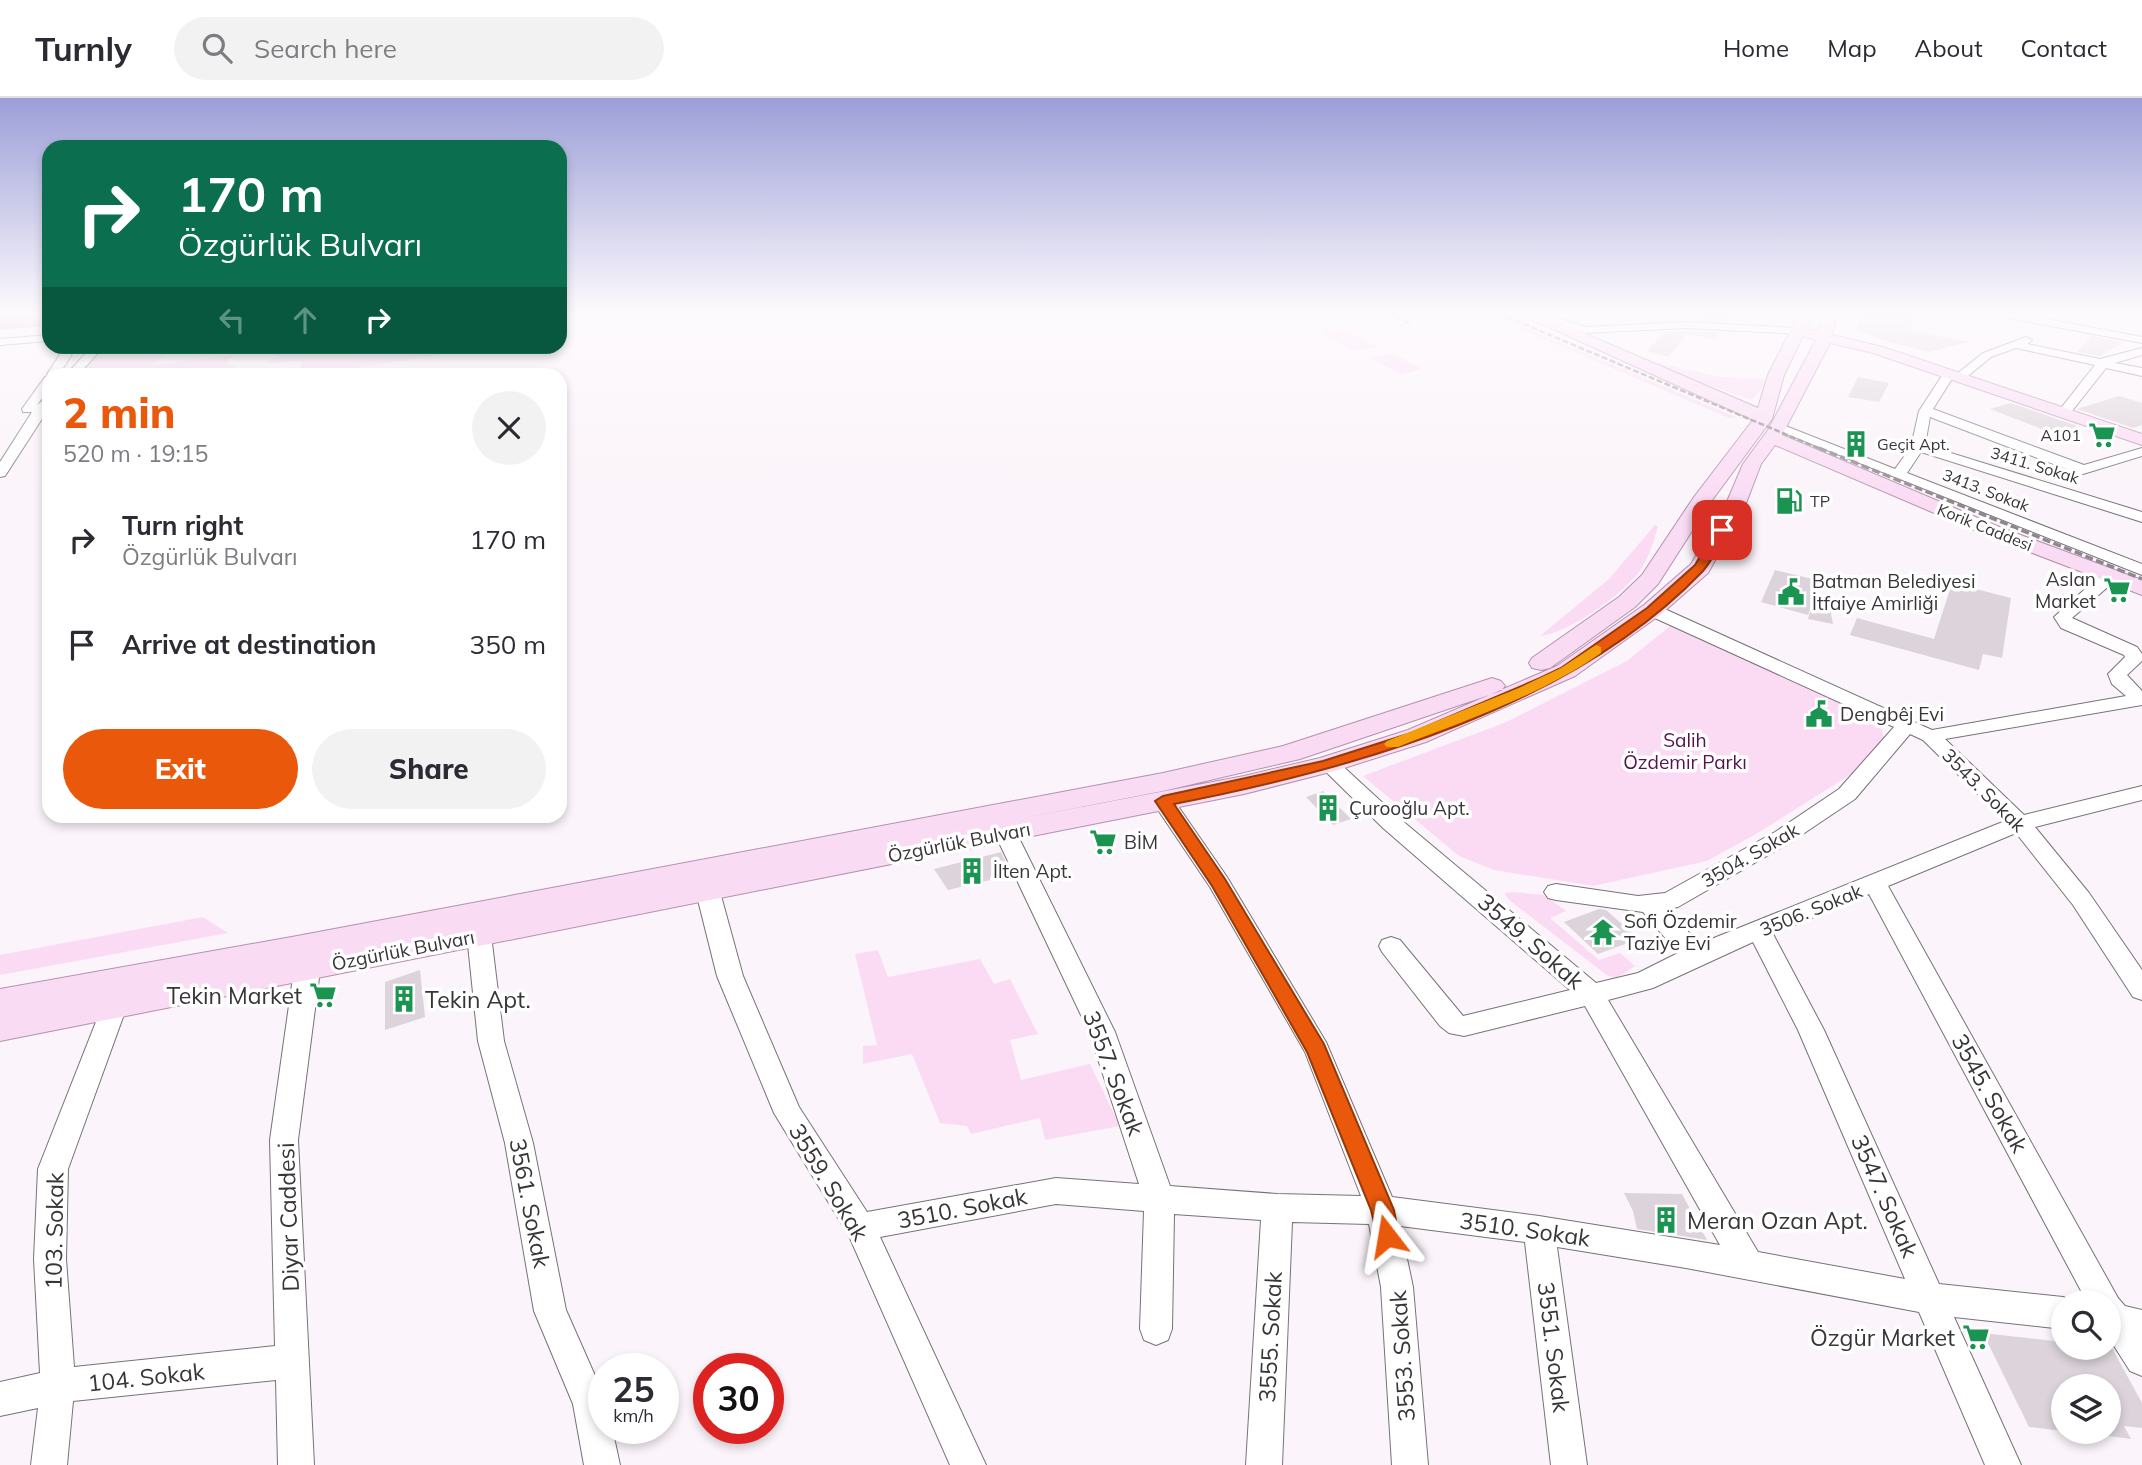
<!DOCTYPE html>
<html lang="en">
<head>
<meta charset="utf-8">
<style>
	:root { --surface:#fff; --page:#f2f2f3; --text:#2b2b33; --muted:#7c7c81; --line:#e1e1e2; --accent:#ea580c }
	body { margin:0; font-family:Mulish,sans-serif; background:var(--page); color:var(--text); height:100vh; display:flex; flex-direction:column; font-size:26px; white-space:nowrap }
	* { box-sizing:border-box; margin:0 }
	p { font-size:23px; color:var(--muted) }
	.icon { flex:none; width:38px; height:38px; fill:none; stroke:currentColor; stroke-width:2; stroke-linecap:round; stroke-linejoin:round }
	.map { position:relative; flex:1; overflow:hidden }
	.drawer { position:absolute; left:42px; top:270px; width:525px; height:455px; display:flex; flex-direction:column; background:var(--surface); border-radius:21px; box-shadow:0 4px 10px #0003 }
	.drawer>* { flex:none }
	.guide { position:absolute; left:42px; top:42px; width:525px; height:214px; border-radius:21px; box-shadow:0 4px 10px #0003; background:#0b6e4f; color:#fff; overflow:hidden }
	.tools { position:absolute; left:2051px; top:1192px; display:grid; gap:14px }
	.tools a { display:grid; place-items:center; width:70px; height:70px; border-radius:50%; background:var(--surface); box-shadow:0 4px 10px #0003; font-size:35px }
	.speed { position:absolute; left:588px; top:1255px; display:flex; gap:14px; font-size:35px; font-weight:700; text-align:center }
	.speed>* { display:grid; place-content:center; width:91px; height:91px; border-radius:50%; background:var(--surface); box-shadow:0 4px 10px #0003; line-height:1 }
	.speed small { font-size:18px; font-weight:400 }
	.speed .limit { border:10px solid #d22; background:#fff; color:#111 }
	.pin { position:absolute; display:grid; place-items:center; width:60px; height:60px; color:#fff; margin:-30px; border-radius:14px; box-shadow:0 4px 10px #0006 }
	.me { position:absolute; width:77px; margin:-38px; rotate:346deg; stroke-linejoin:round; filter:drop-shadow(0 0 5px #0008) }
	.turn { display:flex; align-items:center; gap:24px; height:147px; padding:0 21px; font-size:32px }
	.turn .icon { width:91px; height:91px; stroke-width:2.5 }
	.turn b { display:block; font-size:49px; line-height:60px }
	.lanes { display:flex; align-items:center; height:66px; padding:0 21px; background:#0003; justify-content:center; gap:35px; direction:ltr }
	.lanes .off { opacity:.35 }
	.round { display:grid; place-items:center; flex:none; width:74px; height:74px; border-radius:37px; background:var(--page) }
	.head { display:flex; align-items:center; justify-content:space-between; height:119px; padding:0 21px }
	h1 { font-size:42px; font-weight:800; line-height:52px; color:var(--accent) }
	.action { display:flex; gap:14px; margin-top:auto; padding:14px 21px }
	.action a { flex:1; height:80px; border-radius:42px; background:var(--accent); color:#fff; font-size:28px; font-weight:800; line-height:80px; text-align:center }
	.action a+a { background:var(--page); color:var(--text) }
	ul { padding:0; list-style:none }
	li { display:flex; align-items:center; gap:21px; height:105px; padding:0 21px }
	li div { flex:1 }
	li b { display:block; font-size:26px }
	li em { font-style:normal }
	header { display:flex; align-items:center; gap:42px; box-sizing:border-box; height:98px; padding:0 35px; background:var(--surface); border-bottom:2px solid var(--line) }
	header strong { font-size:33px }
	nav { display:flex; gap:38px; margin-inline-start:auto; font-size:24px }
	.search { width:490px; height:63px; background:var(--page); display:flex; align-items:center; gap:18px; box-sizing:border-box; padding:0 24px; border-radius:38px; color:var(--muted); font-size:26px }
	.map>svg:first-child { display:block }
	.green { fill:#fbdbf4 }
	.forest { fill:#e194d4 }
	.building { fill:#dcd4da }
	.lines { fill:none; stroke-linecap:round; stroke-linejoin:round }
	.minor-casing { stroke:#787277; stroke-width:2 }
	.major-casing { stroke:#b491ad; stroke-width:2 }
	.minor { fill:#fff; fill-rule:evenodd }
	.major { fill:#fadbf4; fill-rule:evenodd }
	.rail-far1 { stroke:#8d888d; stroke-width:2.5; stroke-dasharray:6 2.5; stroke-linecap:butt }
	.rail { stroke:#8d888d; stroke-width:3.5; stroke-dasharray:8 3.5; stroke-linecap:butt }
	.route { fill:#ea580c; stroke:#983908; stroke-width:2 }
	.slow { fill:#f59e0b }
	.labels { text-anchor:middle; dominant-baseline:central; stroke-width:7; stroke-linejoin:round; paint-order:stroke }
	.far-poi-label { font-size:16px; fill:#383538; stroke:#fff; text-anchor:start }
	.far-street-label { font-size:16px; fill:#383538; stroke:#fff }
	.poi-label { font-size:19px; fill:#383538; stroke:#fff; text-anchor:start }
	.park-label { font-size:19px; fill:#56124f; stroke:#fff }
	.street-label { font-size:19px; fill:#383538; stroke:#fff }
	.near-street-label { font-size:23px; fill:#383538; stroke:#fff }
	.near-poi-label { font-size:23px; fill:#383538; stroke:#fff; text-anchor:end }
</style>
</head>
<body>
<header>
<strong>Turnly</strong>
<div class="search"><svg class="icon" aria-label="search" viewBox="0 0 24 24"><circle cx="10" cy="10" r="6"/><path d="M15 15l6 6"/></svg>Search here</div>
<nav><a>Home</a><a>Map</a><a>About</a><a>Contact</a></nav>
</header>
<div class="map">
<svg width="2142" height="1367" viewBox="0 0 2142 1367">
	<rect width="100%" height="100%" fill="#fbf4fa"/>
	<g class="green">
		<polygon points="1485,216 1494,216 1736,319 1729,320"/>
		<polygon points="1339,231 1345,231 1378,249 1352,252 1322,235"/>
		<polygon points="113,249 170,249 153,267 235,257 226,263 237,269 192,273 189,276 79,276 93,254"/>
		<polygon points="328,249 433,249 441,257 319,275 257,276 300,271 301,263 263,266 278,259 272,255"/>
		<polygon points="1392,256 1397,257 1422,271 1401,276 1370,260"/>
		<polygon points="1640,264 1652,264 1721,279 1764,281 1765,286 1752,302"/>
		<path d="M1655 427 1658 429C1652 447 1648 464 1636 478 1617 500 1568 535 1540 538L1609 481Z"/>
		<polygon points="1670,528 1879,623 1884,640 1861,670 1756,736 1707,763 1593,788 1494,772 1459,758 1363,678 1504,625 1627,563"/>
		<polygon points="1511,794 1544,797 1566,813 1550,820 1599,862 1620,855 1635,868 1617,880 1608,878 1509,802 1504,795"/>
		<polygon points="203,819 228,835 0,877 0,857"/>
		<polygon points="878,852 888,879 980,861 994,886 1010,881 1038,936 1010,942 1021,982 1090,966 1120,1028 1045,1042 1040,1020 971,1036 967,1028 940,1025 912,956 863,966 863,948 877,947 855,856"/>
	</g>
	<polygon class="forest" points="0,216 49,216 49,225 47,228 0,232"/>
	<g class="building">
		<polygon points="1703,216 1738,216 1730,224 1696,222"/>
		<polygon points="1858,216 1921,216 1908,231 1969,244 1929,254 1882,242 1857,231"/>
		<polygon points="1687,233 1719,234 1713,241 1687,236 1668,259 1647,253 1665,234"/>
		<polygon points="2092,238 2109,241 2123,245 2100,258 2077,254"/>
		<polygon points="1858,279 1889,285 1879,304 1848,299"/>
		<polygon points="2119,298 2142,305 2142,327 2133,330 2077,311"/>
		<polygon points="2011,305 2080,329 2052,335 1990,311"/>
		<polygon points="1775,472 1821,483 1808,517 1761,504"/>
		<polygon points="1952,485 2011,500 2002,560 1983,556 1979,572 1850,537 1857,520 1934,541"/>
		<polygon points="1812,506 1830,511 1833,526 1808,521"/>
		<polygon points="1323,693 1351,721 1333,727 1306,699"/>
		<polygon points="1001,754 1010,774 990,779 990,782 948,792 934,771"/>
		<polygon points="1599,811 1606,812 1639,841 1598,856 1564,824"/>
		<polygon points="420,872 425,919 385,932 385,884"/>
		<polygon points="1624,1095 1682,1096 1707,1142 1637,1131 1633,1113"/>
		<polygon points="1983,1235 2063,1244 2063,1250 2112,1250 2142,1305 2142,1330 2124,1328 2131,1341 2109,1338 2109,1288 2063,1288 2063,1333 2029,1329"/>
	</g>
	<g class="lines">
		<defs>
			<g id="minor">
				<polygon points="1529,216 1545,216 1586,229 1687,224 1797,230 1803,233 1797,236 1687,230 1585,235"/>
				<polygon points="1998,216 2020,216 2142,239 2142,245 2003,219"/>
				<polygon points="49,237 49,243 0,247 0,241"/>
				<polygon points="2026,239 2032,242 2027,246 2100,261 2142,250 2142,257 2115,265 2142,270 2142,278 2106,270 2072,313 2067,314 2061,310 2095,267 2016,250 1991,259 1968,278 1958,275 1983,255"/>
				<polygon points="61,248 73,248 71,258 59,276 49,276 49,291 37,307 49,298 49,310 5,378 0,379 0,364 32,314 23,314 22,311 45,279 49,278 47,276 59,258"/>
				<polygon points="92,248 104,248 79,276 67,276"/>
				<polygon points="1949,272 1955,276 1933,311 2084,367 2142,350 2142,358 2070,380 2063,376 2069,372 1930,319 1925,347 2142,414 2142,424 1921,354 1907,375 2142,466 2142,477 1771,330 1773,327 1783,327 1895,371 1911,349 1919,313 1945,273"/>
				<path d="M2111 472 2119 477 2117 481 2072 520 2137 549 2142 556V563L2127 577 2142 593V607L1945 641 2024 717 2142 688V702L2035 729 2089 795 2142 872V902L2133 899 2073 807 2016 735 1888 788 2118 1200 2125 1208 2142 1212V1278L2130 1273 2109 1240V1204H2087L1869 796 1773 836 1824 932 1939 1186 2063 1199 2075 1204H2063V1231L1954 1219 2021 1367H1985L1919 1214 1686 1170 1557 1149 1587 1367H1551L1525 1144 1400 1128 1413 1189 1428 1367H1392L1381 1189 1369 1126 1292 1124 1282 1367H1246L1261 1122 1174 1116 1172 1231 1168 1242 1156 1247 1144 1242 1140 1231 1144 1113 1056 1106 880 1139 986 1367H950L849 1138 774 1015 717 878 696 794 700 788 708 786 716 788 720 794 743 878 799 1009 867 1114 1056 1080 1139 1086 1089 934 994 734 997 729 1005 727 1013 729 1016 734 1115 934 1170 1088 1277 1096 1361 1098 1305 954 1210 789 1152 703 1155 698H1171L1227 779 1326 944 1392 1099 1539 1118 1720 1147 1585 908 1464 938 1449 935 1440 928 1382 854 1379 848 1382 842 1391 839 1400 842 1463 918 1570 892 1383 730 1318 666 1321 661H1335L1399 720 1596 885 1638 875 1678 855 1643 814 1556 802 1548 800 1544 794 1548 788 1556 786 1638 798 1665 795 1775 734 1839 691 1894 629 1646 516 1643 512 1646 508H1658L1932 632 2126 598 2112 586 2108 576 2125 559 2124 557 2061 530 2054 519 2105 473ZM1910 636 1923 642 2005 723 1699 846 1668 811 1678 809 1791 744 1855 701ZM1753 844 1798 932 1905 1181 1758 1154 1608 902 1653 890Z"/>
				<polygon points="479,828 488,831 491,837 504,943 533,1045 566,1212 604,1298 604,1330 612,1330 620,1367 584,1367 573,1306 534,1213 505,1045 478,943 467,837 470,831"/>
				<polygon points="307,863 316,865 320,872 298,1042 314,1367 278,1367 276,1282 73,1303 67,1367 31,1367 38,1310 0,1318 0,1284 40,1275 34,1161 38,1071 105,901 114,898 123,901 127,908 68,1071 66,1161 74,1269 275,1248 270,1042 294,872 298,865"/>
			</g>
			<polygon id="major" points="1520,216 1539,216 1758,310 1768,277 1799,216 1813,216 1806,231 1818,233 1823,216 1837,216 1832,237 1883,249 2142,336 2142,347 1873,255 1830,245 1782,337 2002,430 2142,482 2142,497 1988,438 1775,347 1761,366 1743,413 1708,475 1660,517 1575,578 1426,644 1338,672 1244,696 0,943 0,891 297,838 1163,675 1283,648 1483,583 1492,580 1501,583 1505,588 1501,593 1300,661 1163,693 1013,722 1244,678 1320,660 1408,632 1557,568 1644,507 1691,466 1723,413 1743,366 1768,332 1816,242 1803,238 1784,277 1772,321 1710,405 1658,486 1635,509 1550,570 1541,572 1532,570 1529,565 1532,560 1619,499 1642,477 1694,399 1753,322"/>
		</defs>
		<use href="#minor" class="minor-casing"/>
		<use href="#major" class="major-casing"/>
		<use href="#minor" class="minor"/>
		<use href="#major" class="major"/>
		<g class="rail-far1">
			<polyline points="1389,216 1409,225"/>
			<polyline points="1500,216 1823,352"/>
		</g>
		<polyline class="rail" points="1819,350 2142,481"/>
	</g>
	<linearGradient id="sky" x2="0" y2="1"><stop stop-color="#9c9fd8"/><stop offset="0.53" stop-color="#fdfafd"/><stop offset="1" stop-color="#fdfafd" stop-opacity="0"/></linearGradient>
	<rect width="2142" height="407" fill="url(#sky)"/>
	<path class="route" d="M1717 430 1728 432C1720 445 1713 462 1703 473 1572 610 1354 671 1174 706L1225 781 1324 946 1394 1112 1399 1138 1395 1146 1387 1149 1379 1146 1371 1112 1307 954 1212 788 1155 703 1163 698 1323 663 1411 635 1540 580 1561 570 1647 510 1695 467Z"/>
	<path class="slow" d="M1596 547 1601 549V555C1540 598 1467 621 1398 649H1387L1384 646 1387 643 1519 590 1561 570Z"/>
	<defs>
		<symbol id="supermarket-bare" viewBox="-9 -9 18 18"><path d="M-6-5.5h2.5l.6 2H6L4.5 2H-2.5L-4.4-4H-6ZM-1.5 3.2a1.3 1.3 0 1 0 .1 0ZM3 3.2a1.3 1.3 0 1 0 .1 0Z" fill="#1b9451" stroke="#fff" stroke-width="2.5" paint-order="stroke"/></symbol>
		<symbol id="building-bare" viewBox="-9 -9 18 18"><path d="M-4-6H4V6H1V3H-1V6H-4ZM-2.5-4.3h1.7v1.8h-1.7ZM.8-4.3h1.7v1.8H.8ZM-2.5-1h1.7V.8h-1.7ZM.8-1h1.7V.8H.8Z" fill="#1b9451" stroke="#fff" stroke-width="2.5" paint-order="stroke"/></symbol>
		<symbol id="fuel-bare" viewBox="-9 -9 18 18"><path d="M-5.5-6h7V0h2V4h1.3V-2.5L3-4.5l.8-.8L6-3V5H2.5V1h-1V6h-7ZM-4.2-4.7v3.2H.2V-4.7Z" fill="#1b9451" stroke="#fff" stroke-width="2.5" paint-order="stroke"/></symbol>
		<symbol id="civic-bare" viewBox="-9 -9 18 18"><path d="M-.6-6.5H3V-4.5H.6V-3L4-1V1h2V6H-6V1h2V-1L-.6-3ZM-1.2 2.5V6h2.4V2.5Z" fill="#1b9451" stroke="#fff" stroke-width="2.5" paint-order="stroke"/></symbol>
		<symbol id="temple-bare" viewBox="-9 -9 18 18"><path d="M0-6L5-2H3V0L6.5 2.5H4V6H1.5V3h-3V6H-4V2.5H-6.5L-3 0V-2H-5Z" fill="#1b9451" stroke="#fff" stroke-width="2.5" paint-order="stroke"/></symbol>
	</defs>
	<g fill-rule="evenodd">
		<use href="#supermarket-bare" x="2083" y="318" width="38" height="38"/>
		<use href="#building-bare" x="1837" y="327" width="38" height="38"/>
		<use href="#fuel-bare" x="1770" y="384" width="38" height="38"/>
		<use href="#supermarket-bare" x="2098" y="473" width="38" height="38"/>
		<use href="#civic-bare" x="1772" y="475" width="38" height="38"/>
		<use href="#civic-bare" x="1800" y="597" width="38" height="38"/>
		<use href="#building-bare" x="1309" y="691" width="38" height="38"/>
		<use href="#supermarket-bare" x="1084" y="725" width="38" height="38"/>
		<use href="#building-bare" x="953" y="754" width="38" height="38"/>
		<use href="#temple-bare" x="1584" y="815" width="38" height="38"/>
		<use href="#supermarket-bare" x="304" y="878" width="38" height="38"/>
		<use href="#building-bare" x="385" y="882" width="38" height="38"/>
		<use href="#building-bare" x="1647" y="1103" width="38" height="38"/>
		<use href="#supermarket-bare" x="1957" y="1220" width="38" height="38"/>
	</g>
	<g class="labels">
		<g class="far-poi-label">
			<text x="2081" y="337" text-anchor="end">A101</text>
			<text x="1877" y="346">Geçit Apt.</text>
			<text x="1810" y="403">TP</text>
		</g>
		<g class="far-street-label">
			<text transform="translate(2035 367) rotate(17)">3411. Sokak</text>
			<text transform="translate(1986 392) rotate(21)">3413. Sokak</text>
			<text transform="translate(1985 429) rotate(22)">Korik Caddesi</text>
		</g>
		<g class="poi-label">
			<text x="2096" y="481" text-anchor="end">Aslan<tspan x="2096" dy="22">Market</tspan></text>
			<text x="1812" y="483">Batman Belediyesi<tspan x="1812" dy="22">İtfaiye Amirliği</tspan></text>
			<text x="1840" y="616">Dengbêj Evi</text>
			<text x="1349" y="710">Çurooğlu Apt.</text>
			<text x="1124" y="744">BİM</text>
			<text x="993" y="773">İlten Apt.</text>
			<text x="1624" y="823">Sofi Özdemir<tspan x="1624" dy="22">Taziye Evi</tspan></text>
		</g>
		<g class="park-label">
			<text x="1685" y="642">Salih<tspan x="1685" dy="22">Özdemir Parkı</tspan></text>
		</g>
		<g class="street-label">
			<text transform="translate(1984 692) rotate(45)">3543. Sokak</text>
			<text transform="translate(959 744) rotate(-11)">Özgürlük Bulvarı</text>
			<text transform="translate(1750 757) rotate(-30)">3504. Sokak</text>
			<text transform="translate(1811 812) rotate(-22)">3506. Sokak</text>
			<text transform="translate(403 852) rotate(-11)">Özgürlük Bulvarı</text>
		</g>
		<g class="near-street-label">
			<text transform="translate(1531 843) rotate(41)">3549. Sokak</text>
			<text transform="translate(1114 975) rotate(69)">3557. Sokak</text>
			<text transform="translate(1990 995) rotate(61)">3545. Sokak</text>
			<text transform="translate(829 1084) rotate(59)">3559. Sokak</text>
			<text transform="translate(1885 1098) rotate(66)">3547. Sokak</text>
			<text transform="translate(530 1105) rotate(79)">3561. Sokak</text>
			<text transform="translate(962 1110) rotate(-11)">3510. Sokak</text>
			<text transform="translate(288 1119) rotate(-92)">Diyar Caddesi</text>
			<text transform="translate(1525 1131) rotate(8)">3510. Sokak</text>
			<text transform="translate(54 1133) rotate(-89)">103. Sokak</text>
			<text transform="translate(1270 1239) rotate(-87)">3555. Sokak</text>
			<text transform="translate(1554 1249) rotate(83)">3551. Sokak</text>
			<text transform="translate(1402 1258) rotate(-94)">3553. Sokak</text>
			<text transform="translate(146 1279) rotate(-6)">104. Sokak</text>
		</g>
		<g class="near-poi-label">
			<text x="302" y="897">Tekin Market</text>
			<text x="425" y="901" text-anchor="start">Tekin Apt.</text>
			<text x="1687" y="1122" text-anchor="start">Meran Ozan Apt.</text>
			<text x="1955" y="1239">Özgür Market</text>
		</g>
	</g>
</svg>
<div class="tools">
<a><svg class="icon" aria-label="search" viewBox="0 0 24 24"><circle cx="10" cy="10" r="6"/><path d="M15 15l6 6"/></svg></a>
<a><svg class="icon" aria-label="layers" viewBox="0 0 24 24"><path d="M12 4l9 5-9 5-9-5zM3 14l9 5 9-5"/></svg></a>
</div>
<div class="speed"><div>25<small>km/h</small></div><div class="limit">30</div></div>
<div class="pin" style="left:1722px;top:432px;background:#d93025"><svg class="icon" aria-label="arrive" viewBox="0 0 24 24"><path d="M6 21V4h12l-3 4 3 4H6"/></svg></div>
<svg class="me" style="left:1387px;top:1138px" viewBox="-20 -20 40 40"><path d="M0-17L14 15 0 8-14 15z" fill="#ea580c" stroke="#fff" stroke-width="4"/></svg>
<div class="guide">
<div class="turn"><svg class="icon" aria-label="right" viewBox="0 0 24 24"><path d="M7 20v-9h11M14 6l5 5-5 5"/></svg><div><b>170 m</b>Özgürlük Bulvarı</div></div>
<div class="lanes"><svg class="icon off" aria-label="left" viewBox="0 0 24 24"><path d="M17 20v-9H6M10 6l-5 5 5 5"/></svg><svg class="icon off" aria-label="ahead" viewBox="0 0 24 24"><path d="M12 20V5M6 11l6-6 6 6"/></svg><svg class="icon" aria-label="right" viewBox="0 0 24 24"><path d="M7 20v-9h11M14 6l5 5-5 5"/></svg></div>
</div>
<section class="drawer">
<div class="head"><div><h1>2 min</h1><p>520 m · 19:15</p></div><a class="round"><svg class="icon" aria-label="close" viewBox="0 0 24 24"><path d="M6 6l12 12M18 6L6 18"/></svg></a></div>
<ul>
<li><svg class="icon" aria-label="right" viewBox="0 0 24 24"><path d="M7 20v-9h11M14 6l5 5-5 5"/></svg><div><b>Turn right</b><p>Özgürlük Bulvarı</p></div><em>170 m</em></li>
<li><svg class="icon" aria-label="arrive" viewBox="0 0 24 24"><path d="M6 21V4h12l-3 4 3 4H6"/></svg><div><b>Arrive at destination</b></div><em>350 m</em></li>
</ul>
<div class="action"><a>Exit</a><a>Share</a></div>
</section>
</div>
</body>
</html>
